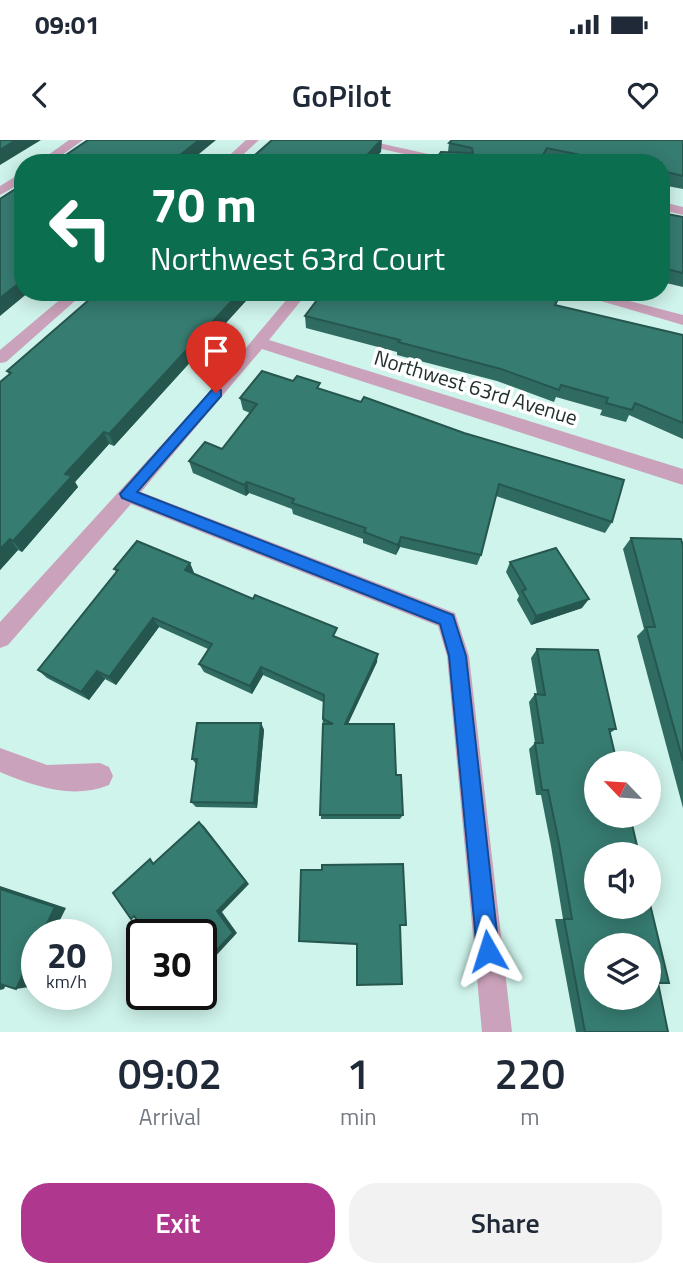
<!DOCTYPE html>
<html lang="en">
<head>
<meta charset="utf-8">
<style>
	:root { --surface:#fff; --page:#f2f2f3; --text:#1f2937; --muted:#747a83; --accent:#af388e }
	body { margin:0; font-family:"Titillium Web",sans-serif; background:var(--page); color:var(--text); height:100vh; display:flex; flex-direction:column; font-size:26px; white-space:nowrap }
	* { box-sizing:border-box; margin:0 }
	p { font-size:23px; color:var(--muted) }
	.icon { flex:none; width:38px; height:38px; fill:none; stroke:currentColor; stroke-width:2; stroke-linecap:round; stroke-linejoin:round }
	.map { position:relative; height:892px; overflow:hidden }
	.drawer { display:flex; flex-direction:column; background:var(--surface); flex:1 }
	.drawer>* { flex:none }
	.banner { position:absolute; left:14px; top:14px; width:656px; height:147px; border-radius:28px; box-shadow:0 4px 18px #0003; background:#0b6e4f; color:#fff; overflow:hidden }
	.needle { width:46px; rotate:295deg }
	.fabs { position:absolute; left:584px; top:611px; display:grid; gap:14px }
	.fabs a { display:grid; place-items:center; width:77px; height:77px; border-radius:50%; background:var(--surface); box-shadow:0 4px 18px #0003; font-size:35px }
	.speed { position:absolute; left:21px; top:779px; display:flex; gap:14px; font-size:35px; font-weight:700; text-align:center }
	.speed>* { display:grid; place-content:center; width:91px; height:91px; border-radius:50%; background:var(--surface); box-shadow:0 4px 18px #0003; line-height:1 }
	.speed small { font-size:18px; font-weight:400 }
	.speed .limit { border:4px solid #111; border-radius:10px; background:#fff; color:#111 }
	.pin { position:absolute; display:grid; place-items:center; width:60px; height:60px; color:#fff; margin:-72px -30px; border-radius:50% 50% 50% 0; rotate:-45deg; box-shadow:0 0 7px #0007 }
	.pin .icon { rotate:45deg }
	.me { position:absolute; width:77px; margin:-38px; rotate:354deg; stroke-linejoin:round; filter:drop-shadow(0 0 5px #0008) }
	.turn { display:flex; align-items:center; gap:24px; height:147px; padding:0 21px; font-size:32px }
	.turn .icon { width:91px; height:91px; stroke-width:2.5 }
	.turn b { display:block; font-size:49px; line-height:60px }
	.eta { display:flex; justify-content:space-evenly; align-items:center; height:119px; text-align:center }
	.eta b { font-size:42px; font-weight:600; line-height:49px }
	.button { display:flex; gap:14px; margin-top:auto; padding:14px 21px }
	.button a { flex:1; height:80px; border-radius:28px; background:var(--accent); color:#fff; font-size:28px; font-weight:600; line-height:80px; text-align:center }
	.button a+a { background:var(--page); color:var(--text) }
	.status { display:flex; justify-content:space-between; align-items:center; height:49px; padding:0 35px; background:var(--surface); direction:ltr }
	.status svg { height:19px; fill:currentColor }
	header { display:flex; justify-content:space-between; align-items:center; height:91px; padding:0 21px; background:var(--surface); font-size:32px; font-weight:600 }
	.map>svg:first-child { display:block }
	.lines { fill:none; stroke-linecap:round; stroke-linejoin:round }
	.street { fill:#cba2bb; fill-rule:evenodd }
	.wall { fill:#2f6b61 }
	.shaded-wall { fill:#26574f }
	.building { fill:#377c71; stroke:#26574f; stroke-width:2; fill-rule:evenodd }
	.route { fill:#1a73e8; stroke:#114b97; stroke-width:2 }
	.labels { text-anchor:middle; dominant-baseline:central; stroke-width:7; stroke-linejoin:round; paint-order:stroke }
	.street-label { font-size:21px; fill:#22302e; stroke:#fff }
</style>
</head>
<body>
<div class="status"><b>09:01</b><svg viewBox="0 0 49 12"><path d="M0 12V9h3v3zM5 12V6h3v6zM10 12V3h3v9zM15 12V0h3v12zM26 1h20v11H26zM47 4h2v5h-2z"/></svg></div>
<header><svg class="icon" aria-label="back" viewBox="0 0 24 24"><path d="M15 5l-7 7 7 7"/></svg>GoPilot<svg class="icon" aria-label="heart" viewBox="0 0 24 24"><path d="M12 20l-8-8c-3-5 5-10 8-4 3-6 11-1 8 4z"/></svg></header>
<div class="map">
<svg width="683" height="892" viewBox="0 0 683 892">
	<rect width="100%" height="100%" fill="#cff4ec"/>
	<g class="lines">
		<g class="street">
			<polygon points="69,0 83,0 51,23 37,23"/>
			<polygon points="246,0 259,0 234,23 221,23"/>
			<polygon points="342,0 365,0 469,23 444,23"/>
			<polygon points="23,32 23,42 0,55 0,46"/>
			<polygon points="662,62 683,67 683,75 662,70"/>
			<polygon points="69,152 85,152 6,222 0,223 0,210"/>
			<polygon points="293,152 308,152 269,200 683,329 683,345 262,209 141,352 455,473 469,516 512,892 482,892 447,516 438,486 131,364 8,505 0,508 0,482 197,266"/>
			<polygon points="570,152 595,152 683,175 683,185"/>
			<path d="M0 608 47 625 100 623 109 627 113 636 109 645C72 660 34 646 0 632Z"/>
		</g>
	</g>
	<g class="wall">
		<polygon points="683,0 683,49 662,45 662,23 556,23 544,20 448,12 449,3"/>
		<polygon points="662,73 683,77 683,147 662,142"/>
		<polygon points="98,152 254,152 114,306 109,304 75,342 78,347 22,412 18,410 0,430 0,242 9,234 7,231"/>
		<polygon points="558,159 556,166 683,195 683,299 629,275 626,282 600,275 602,270 556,257 554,262 497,241 397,215 397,212 306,188 305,176"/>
		<polygon points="320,249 612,382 605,393 496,356 481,415 477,425 400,407 396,415 363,403 363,399 293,374 292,369 249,353 246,356 193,333 189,321 222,309 250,273 243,270 240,258"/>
		<polygon points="631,398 683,406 683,668 637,496 644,489 623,409"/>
		<polygon points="510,422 582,468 531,485 517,460 519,456 506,432"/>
		<polygon points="190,423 194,433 194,434 337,497 377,522 348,584 396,635 403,675 400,679 321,679 323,562 263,535 252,554 204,532 199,524 208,509 159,487 116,545 105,539 89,560 47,538 38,530 116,432 114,429"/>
		<polygon points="537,509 616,589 610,593 668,892 576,892 555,779 563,779 551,706 541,655 536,655 529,609 535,603 529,562 535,554 537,554 531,518"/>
		<polygon points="261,583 264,590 257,668 196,667 191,662 196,624 192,619"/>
	</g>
	<g class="shaded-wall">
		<polygon points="16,0 41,0 0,25 0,10"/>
		<polygon points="199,0 216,0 188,23 170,23"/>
		<polygon points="382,0 381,12 371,23 360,23"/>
		<polygon points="547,8 542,23 538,23"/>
		<polygon points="23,140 23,152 29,152 0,176 0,158"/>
		<polygon points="240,152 254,152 114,306 109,294"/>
		<polygon points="104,292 109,304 75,342 78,347 22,412 13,401 65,334"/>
		<polygon points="247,342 249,353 246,356 244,345"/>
		<polygon points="401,397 400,407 396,415 398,405"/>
		<polygon points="10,399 18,410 0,430 0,409"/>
		<polygon points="190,423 194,433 189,440 185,430"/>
		<polygon points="589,459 582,468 531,485 536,476"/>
		<polygon points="153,478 159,487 116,545 109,537"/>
		<polygon points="378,514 377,522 345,590 345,584"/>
		<polygon points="261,527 263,535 252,554 250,546"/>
		<polygon points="97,531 105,539 89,560 81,552"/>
		<polygon points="261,583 264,590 257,668 254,663"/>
		<polygon points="199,682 204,686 249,744 222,772 237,793 212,820 207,820"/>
		<polygon points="0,746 66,768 53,794 42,794 0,749"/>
		<polygon points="37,806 37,830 29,847 16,849"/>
		<polygon points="8,840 4,849 0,850 0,841"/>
	</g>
	<g class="building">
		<polygon points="0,0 16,0 0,10"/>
		<polygon points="88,0 199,0 170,23 54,23"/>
		<polygon points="272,0 381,0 360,23 246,23"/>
		<polygon points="452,0 683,0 683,36 662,31 662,23 619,23 547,8 538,23 433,23 441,12 473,13 472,8 449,3"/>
		<polygon points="23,44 23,140 0,158 0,59"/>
		<polygon points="662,73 683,77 683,133 662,128"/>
		<polygon points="98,152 240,152 109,294 104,292 65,334 72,336 13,401 10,399 0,409 0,242 11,233 7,231"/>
		<polygon points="323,152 526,152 558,159 555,165 683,195 683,283 635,263 632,270 606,263 608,258 561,245 559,250 501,229 398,202 400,200 305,176"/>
		<polygon points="262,231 293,241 297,236 320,243 317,248 361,262 364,257 464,293 624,340 612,382 499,344 481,415 401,397 398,405 364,392 366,388 292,363 294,359 247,342 244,345 189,321 205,302 222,309 257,264 240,258"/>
		<polygon points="631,398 681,399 683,406 683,621 646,487 655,487"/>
		<polygon points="137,401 190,423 185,430 253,459 255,455 337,488 333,496 378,514 345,584 394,584 396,635 401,635 403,675 320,675 323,584 333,584 323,579 324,555 261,527 250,546 199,524 212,504 153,478 109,537 97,531 81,552 38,530 118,430 114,429"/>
		<polygon points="556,408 589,459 536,476 522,451 526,449 510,422"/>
		<path d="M537 509 598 510 616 589H609L617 623H597V676H630L639 714H597V766H649V760L669 843H658L668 892H585L564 779H572L559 703 548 650H542L535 603H543L535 554 545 555ZM597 805H649V858H597Z"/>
		<polygon points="197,583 261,583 254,663 191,662 197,619 192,619"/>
		<polygon points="199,682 246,742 217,771 233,793 207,820 201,813 201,794 147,794 134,776 131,779 113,753 150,719 153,724"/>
		<polygon points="403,724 406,785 400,785 402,844 357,845 357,804 299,801 301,730 322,730 322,725"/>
		<polygon points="0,749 55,767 42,794 37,794 37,806 16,849 0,844"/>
	</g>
	<polygon class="route" points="216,249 221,250 221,256 137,352 453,475 466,516 499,811 496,819 488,822 481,819 477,811 449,516 440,484 122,358 120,354 212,250"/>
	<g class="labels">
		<g class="street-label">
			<text transform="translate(476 247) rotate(17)">Northwest 63rd Avenue</text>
		</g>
	</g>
</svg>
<div class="fabs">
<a><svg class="needle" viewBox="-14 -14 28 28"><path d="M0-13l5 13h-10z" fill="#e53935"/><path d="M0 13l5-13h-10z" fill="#747a83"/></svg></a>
<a><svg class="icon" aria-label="sound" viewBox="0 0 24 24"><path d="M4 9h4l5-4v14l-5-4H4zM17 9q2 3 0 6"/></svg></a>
<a><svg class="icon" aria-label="layers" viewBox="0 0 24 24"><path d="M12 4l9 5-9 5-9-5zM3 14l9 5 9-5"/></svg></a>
</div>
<div class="speed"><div>20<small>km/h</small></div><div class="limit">30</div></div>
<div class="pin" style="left:216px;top:253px;background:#d93025"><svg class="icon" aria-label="arrive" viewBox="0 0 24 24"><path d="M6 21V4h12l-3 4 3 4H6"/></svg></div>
<svg class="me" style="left:488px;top:811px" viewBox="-20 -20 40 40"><path d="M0-17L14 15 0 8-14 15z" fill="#1a73e8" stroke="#fff" stroke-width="4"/></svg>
<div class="banner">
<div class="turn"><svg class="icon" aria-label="left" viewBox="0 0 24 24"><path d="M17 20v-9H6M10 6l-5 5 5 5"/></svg><div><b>70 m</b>Northwest 63rd Court</div></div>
</div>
</div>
<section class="drawer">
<div class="eta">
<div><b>09:02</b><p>Arrival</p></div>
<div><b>1</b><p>min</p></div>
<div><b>220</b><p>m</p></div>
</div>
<div class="button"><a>Exit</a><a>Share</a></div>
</section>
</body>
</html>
